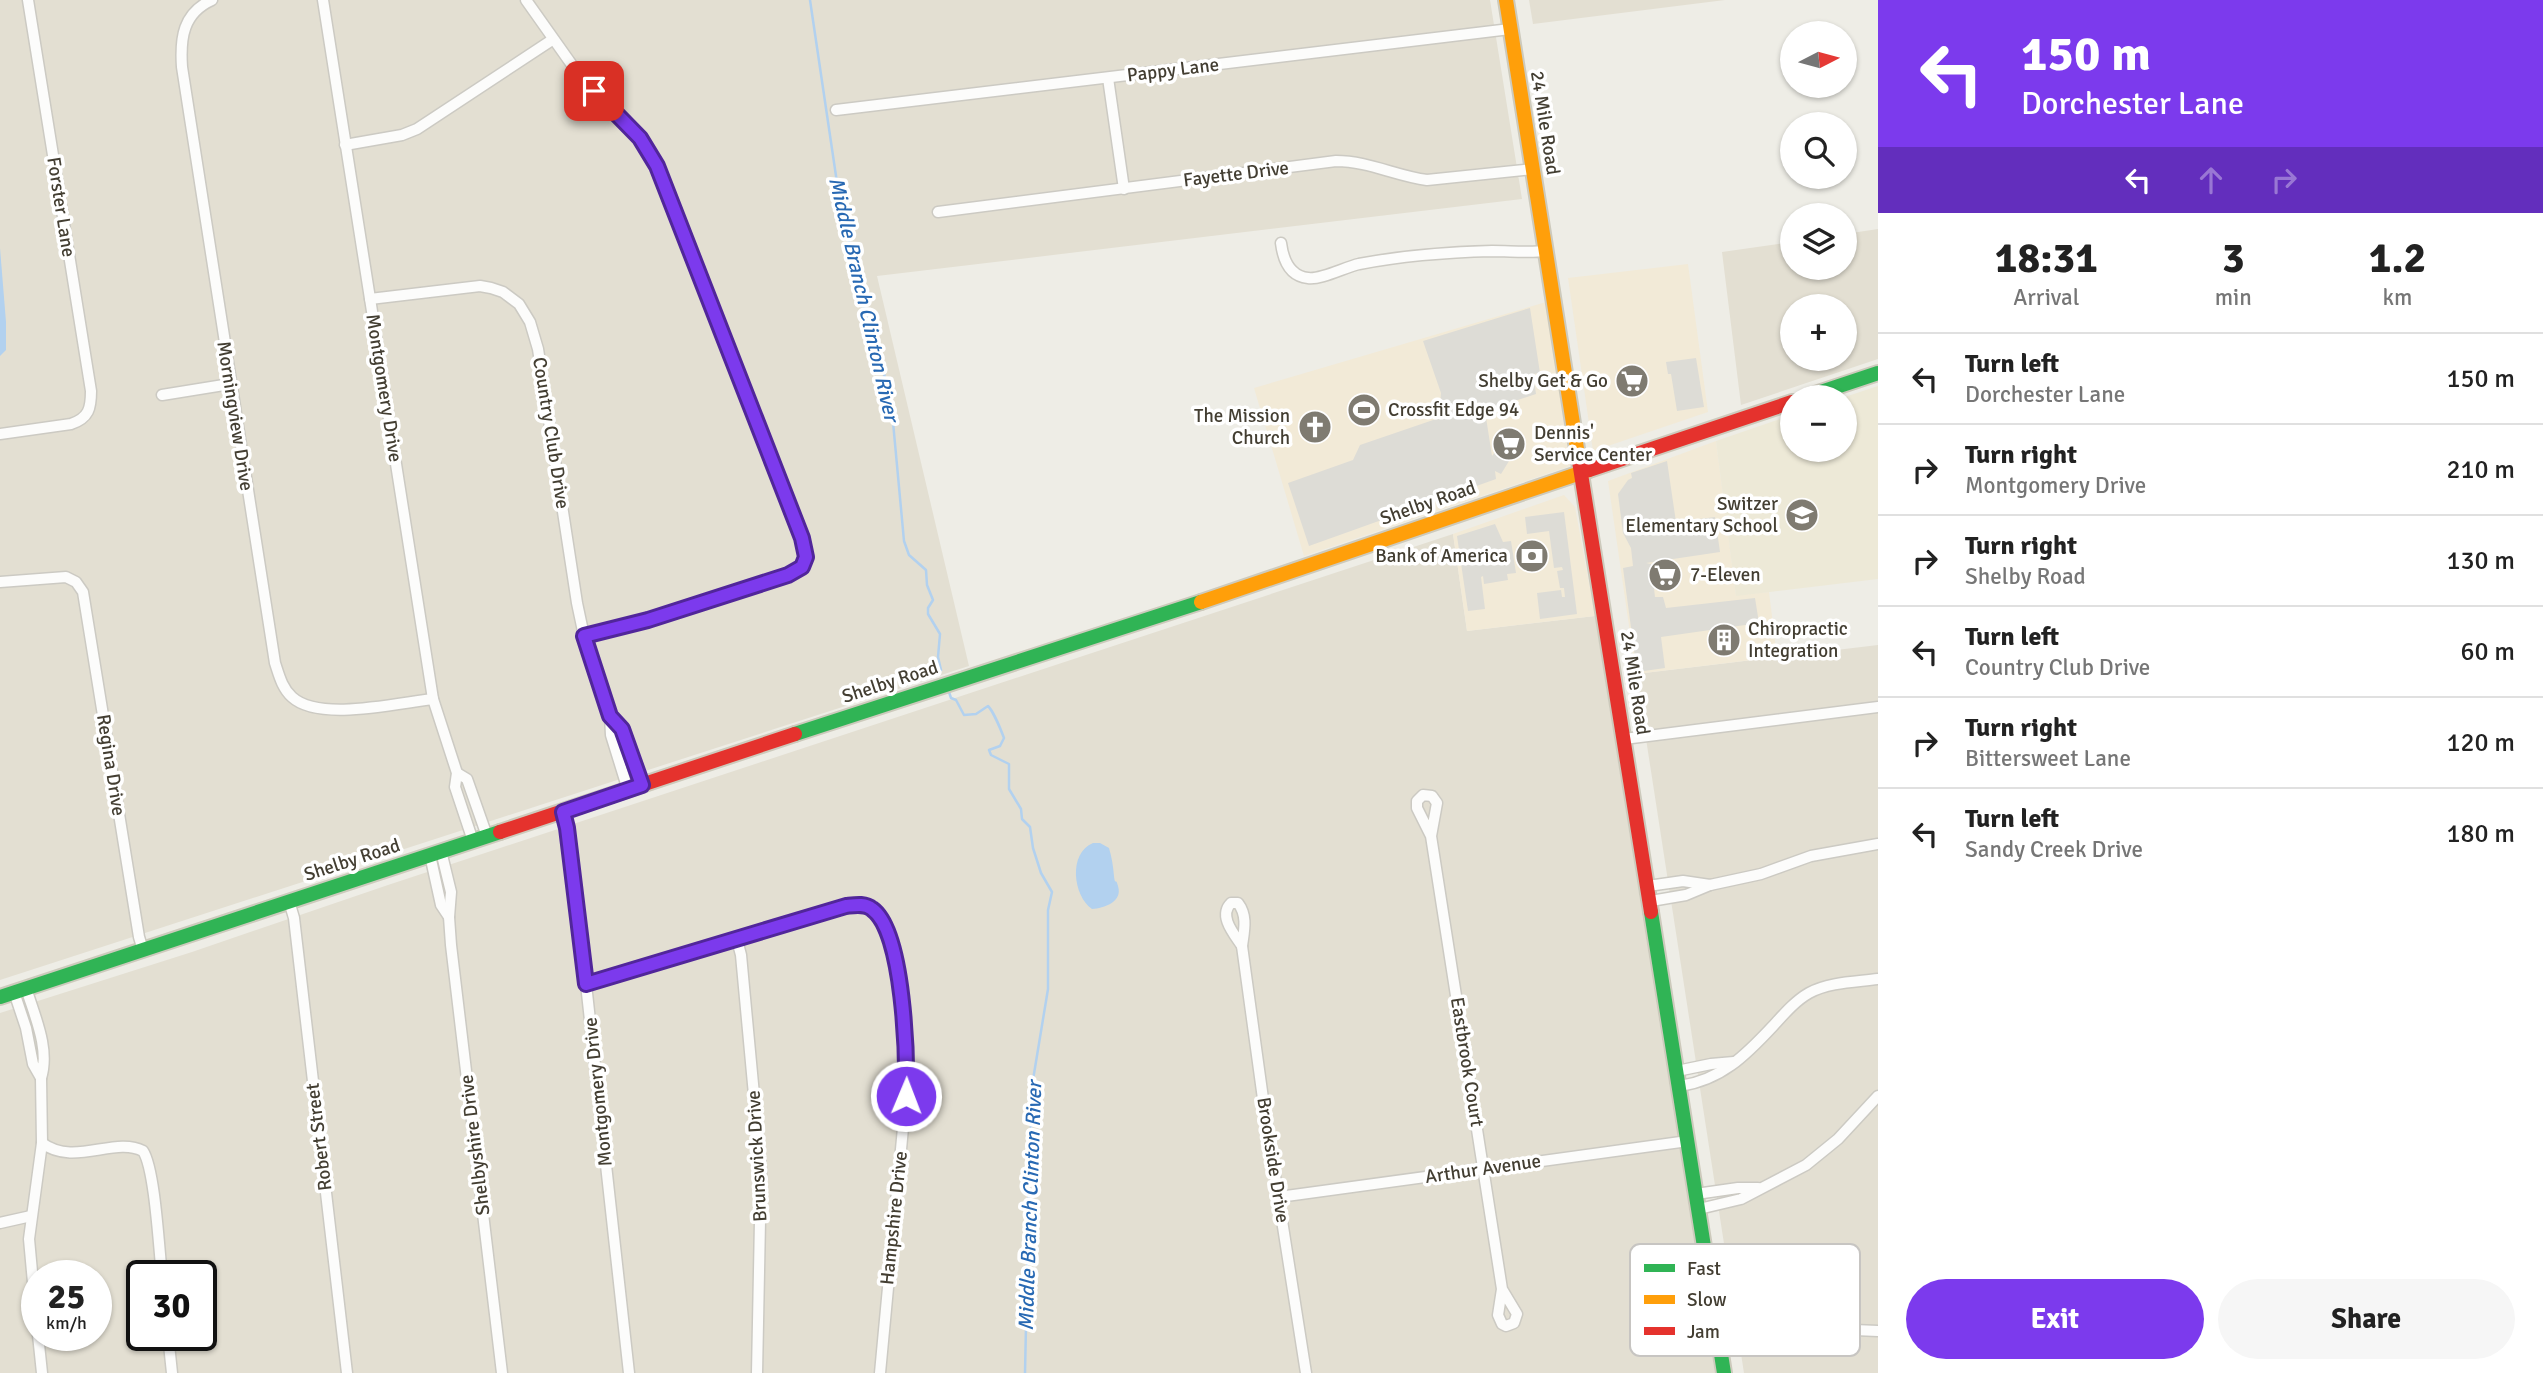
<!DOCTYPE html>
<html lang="en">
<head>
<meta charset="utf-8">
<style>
	:root { --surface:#fff; --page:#f6f6f6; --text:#222; --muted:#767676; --line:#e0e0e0; --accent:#7c3aed }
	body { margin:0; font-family:Signika,sans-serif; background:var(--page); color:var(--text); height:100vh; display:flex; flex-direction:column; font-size:26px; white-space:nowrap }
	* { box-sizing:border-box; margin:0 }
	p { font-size:23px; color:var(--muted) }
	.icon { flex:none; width:38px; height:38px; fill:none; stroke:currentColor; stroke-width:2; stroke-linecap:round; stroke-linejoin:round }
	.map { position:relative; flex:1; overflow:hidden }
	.panel { display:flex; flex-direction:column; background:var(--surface); width:665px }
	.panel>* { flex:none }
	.banner { background:#7c3aed; color:#fff; overflow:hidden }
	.needle { width:46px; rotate:84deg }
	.fabs { position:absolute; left:1780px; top:21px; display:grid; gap:14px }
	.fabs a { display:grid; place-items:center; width:77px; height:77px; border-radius:50%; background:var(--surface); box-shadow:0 2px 5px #0004; font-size:35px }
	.speed { position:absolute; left:21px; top:1260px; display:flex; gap:14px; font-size:35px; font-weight:700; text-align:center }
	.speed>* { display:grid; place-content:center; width:91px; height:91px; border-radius:50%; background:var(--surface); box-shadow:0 2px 5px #0004; line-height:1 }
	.speed small { font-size:18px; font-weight:400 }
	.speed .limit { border:4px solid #111; border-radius:10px; background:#fff; color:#111 }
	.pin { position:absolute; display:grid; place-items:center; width:60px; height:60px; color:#fff; margin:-30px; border-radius:14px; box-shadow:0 4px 10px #0006 }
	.me { position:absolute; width:77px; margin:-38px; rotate:1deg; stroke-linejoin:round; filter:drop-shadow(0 0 5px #0008) }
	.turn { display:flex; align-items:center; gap:24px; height:147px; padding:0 28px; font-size:32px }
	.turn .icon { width:91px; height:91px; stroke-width:2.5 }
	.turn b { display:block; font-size:49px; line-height:60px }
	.lanes { display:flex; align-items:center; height:66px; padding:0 28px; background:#0003; justify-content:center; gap:35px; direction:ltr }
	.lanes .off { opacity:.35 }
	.eta { display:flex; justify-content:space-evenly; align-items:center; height:119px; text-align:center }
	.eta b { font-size:42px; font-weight:700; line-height:49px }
	.primary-button { display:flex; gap:14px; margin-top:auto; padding:14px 28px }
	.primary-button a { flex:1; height:80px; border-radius:42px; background:var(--accent); color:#fff; font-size:28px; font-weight:700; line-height:80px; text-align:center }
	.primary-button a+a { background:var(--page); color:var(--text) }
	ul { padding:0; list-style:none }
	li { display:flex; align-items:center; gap:21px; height:91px; padding:0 28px; border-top:2px solid var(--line) }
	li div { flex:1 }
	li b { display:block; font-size:26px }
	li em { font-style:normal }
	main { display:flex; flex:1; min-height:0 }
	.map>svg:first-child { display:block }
	.residential { fill:#e3dfd2; fill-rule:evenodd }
	.commercial { fill:#f2ead7 }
	.education { fill:#ede9d7 }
	.parking { fill:#dddcd6 }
	.water { fill:#b2d1ef }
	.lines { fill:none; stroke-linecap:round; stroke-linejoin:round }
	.stream { stroke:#b2d1ef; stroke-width:2.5 }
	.street-casing { stroke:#cccac3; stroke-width:13 }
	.fast-casing { stroke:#cdcabc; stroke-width:18 }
	.slow-casing { stroke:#cdcabc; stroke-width:18 }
	.jam-casing { stroke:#cdcabc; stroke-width:18 }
	.street { stroke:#fcfcfb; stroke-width:10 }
	.fast { stroke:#30b455; stroke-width:14 }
	.slow { stroke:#ff9f0a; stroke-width:14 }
	.jam { stroke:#e5322d; stroke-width:14 }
	.route-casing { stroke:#51269a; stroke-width:18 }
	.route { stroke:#7c3aed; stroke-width:12 }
	.labels { text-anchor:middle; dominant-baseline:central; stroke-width:7; stroke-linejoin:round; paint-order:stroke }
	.street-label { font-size:19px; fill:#433e32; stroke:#fff }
	.poi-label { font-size:19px; fill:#433e32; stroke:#fff; text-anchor:end }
	.water-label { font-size:21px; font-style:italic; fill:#2869b3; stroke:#fff }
	.key { fill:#fff; stroke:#c7c5c2; stroke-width:2 }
	.key-label { font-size:19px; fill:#433e32 }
</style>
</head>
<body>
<main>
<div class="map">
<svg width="1878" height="1373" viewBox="0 0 1878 1373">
	<rect width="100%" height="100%" fill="#eeede6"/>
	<g class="residential">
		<polygon points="0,0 1490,0 1522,199 877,276 969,666 0,980"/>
		<polygon points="1529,0 1725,0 1533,24"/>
		<path d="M1878 229V359L1741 405 1722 252 1792 242V268H1844L1845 234ZM1792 306H1844V359H1792Z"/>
		<path d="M1453 534 1467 631 1595 616 1715 1373H0V1013L192 952 388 885ZM37 1276H96V1335H37ZM142 1276H201V1335H142Z"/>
		<polygon points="1878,645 1878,1373 1744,1373 1636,674"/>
	</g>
	<g class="commercial">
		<polygon points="1688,264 1708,412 1593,451 1568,278"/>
		<polygon points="1546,302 1570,466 1304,556 1254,388"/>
		<polygon points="1716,441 1736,595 1769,592 1777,657 1636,674 1608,481"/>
		<polygon points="1564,495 1575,507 1595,616 1467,631 1453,534"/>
	</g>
	<polygon class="education" points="1878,386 1878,579 1736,596 1716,441 1792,415 1792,450 1844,450 1845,397"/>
	<g class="parking">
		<polygon points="1530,308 1540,373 1533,374 1536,394 1485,411 1492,456 1500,445 1514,453 1501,474 1495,471 1496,479 1309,546 1288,483 1353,460 1360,445 1439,418 1441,393 1423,341"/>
		<polygon points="1696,358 1704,407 1677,411 1671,374 1668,374 1666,362"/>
		<polygon points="1667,461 1676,522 1715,517 1720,552 1646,563 1651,564 1655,597 1663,597 1666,608 1755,598 1759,623 1661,637 1665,668 1637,672 1623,568 1633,566 1631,548 1623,533 1618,494 1628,480 1632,478 1631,473"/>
		<polygon points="1564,512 1577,614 1540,619 1537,593 1561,590 1562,597 1565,597 1564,588 1560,588 1557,571 1563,570 1562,567 1554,568 1549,531 1527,534 1525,517"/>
		<polygon points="1495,524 1503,542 1511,541 1516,573 1507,574 1508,580 1484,584 1483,576 1481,577 1485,609 1468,611 1457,536"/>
	</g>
	<g class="water">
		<polygon points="0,248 6,322 6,350 0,356"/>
		<path d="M1093 843H1100L1109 848C1112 858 1113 866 1114 876 1115 886 1116 877 1118 886 1123 902 1104 908 1092 909 1073 896 1068 853 1093 843Z"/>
	</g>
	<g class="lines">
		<g class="stream">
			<polyline points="810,0 840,203 864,307 880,352 893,422 904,541 909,555 926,570 927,585 933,600 928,608 928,614 940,634 938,657 941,670"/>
			<path d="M949 692 951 698 956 700 964 715 976 714 988 706C993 711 1001 730 1004 738L1000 746 989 750 991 755 1009 764V789L1021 809 1022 819 1030 827 1033 848 1041 873 1052 892 1048 910V989L1029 1104 1031 1127 1035 1142 1029 1184 1025 1373"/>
		</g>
		<defs>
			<g id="street">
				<path d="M212 0C183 13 180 38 182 67L275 663C279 675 282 688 292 697 319 722 397 703 433 699"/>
				<polyline points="323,0 433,699 457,773 455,787 473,841"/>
				<polyline points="526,0 572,65 640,138 657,165 802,538 806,557 802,567 788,575 648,619 584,636"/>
				<polyline points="1108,78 1124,189"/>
				<polyline points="836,110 1510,29"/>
				<polyline points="345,145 402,135 417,129 552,40"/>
				<path d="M938 212 1336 161C1368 161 1396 176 1427 180L1533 169"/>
				<path d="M1281 243C1283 259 1289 276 1308 278 1321 280 1345 267 1359 264 1401 256 1450 252 1492 251 1510 251 1528 253 1546 251"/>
				<polyline points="370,299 480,286 491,288 503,292 519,304 530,322 538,349 577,603 584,636 610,716"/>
				<polyline points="162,395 230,384"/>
				<path d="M0 434 71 424C89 418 91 408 91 391L28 0"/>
				<polyline points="0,582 66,577 76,582 83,592 139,937 143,950"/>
				<polyline points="1624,739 1878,707"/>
				<polyline points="457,773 467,779 487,836"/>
				<polyline points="628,790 611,735 610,716 622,729 642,785"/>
				<polyline points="563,812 586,984 629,1373"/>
				<polyline points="1431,836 1417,808 1417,801 1423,795 1432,796 1437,803 1431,836 1502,1289 1498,1315 1502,1324 1506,1326 1514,1323 1517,1314 1502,1289"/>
				<polyline points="441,851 451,892 449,917 451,945 502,1373"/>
				<polyline points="430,855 441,905 449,917"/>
				<polyline points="1648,886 1683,881 1710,885"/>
				<polyline points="289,901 294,918 347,1373"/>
				<polyline points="1651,901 1686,895 1710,885 1761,874 1811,856 1878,844"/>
				<path d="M1231 903H1238C1248 916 1244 931 1242 946 1234 934 1218 916 1231 903Z"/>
				<polyline points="737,940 741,955 761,1170 757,1373"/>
				<polyline points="1242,946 1264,1106 1306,1373"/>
				<polyline points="586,984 846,906 861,905 873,909 886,929 898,974 906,1053 906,1096 880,1373"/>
				<path d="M14 992 26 1028 33 1064 41 1078C50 1049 35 1017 26 988"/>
				<polyline points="1677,1071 1711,1064 1734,1062"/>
				<path d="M1680 1086C1721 1080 1745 1056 1773 1026 1784 1014 1795 1001 1809 993 1829 982 1856 982 1878 979"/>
				<path d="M42 1143C74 1167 115 1136 143 1151 155 1169 159 1250 162 1276"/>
				<polyline points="1696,1194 1738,1188 1758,1188"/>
				<polyline points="1279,1197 1688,1141"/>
				<polyline points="1699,1209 1741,1199 1806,1165 1838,1139 1878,1096"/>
				<polyline points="0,1223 31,1216"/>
				<polyline points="37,1326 29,1239 42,1143 41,1078"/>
				<polyline points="1717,1331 1785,1327 1878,1331"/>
				<polyline points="38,1335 42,1373"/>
				<polyline points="168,1335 172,1373"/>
			</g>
			<g id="fast">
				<polyline points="1806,397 1878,373"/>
				<polyline points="795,734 1201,602"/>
				<polyline points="1651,912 1724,1373"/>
				<polyline points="0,997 500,832"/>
			</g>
			<g id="slow">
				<polyline points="1506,0 1578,455"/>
				<polyline points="1201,602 1589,470"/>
			</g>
			<g id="jam">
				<polyline points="1578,455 1651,912"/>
				<polyline points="1589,470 1792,402"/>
				<polyline points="500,832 795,734"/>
			</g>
		</defs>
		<use href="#street" class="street-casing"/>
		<use href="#fast" class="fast-casing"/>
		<use href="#slow" class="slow-casing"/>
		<use href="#jam" class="jam-casing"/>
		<use href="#street" class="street"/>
		<use href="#fast" class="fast"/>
		<use href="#slow" class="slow"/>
		<use href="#jam" class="jam"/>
	</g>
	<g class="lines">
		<defs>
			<path id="route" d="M594 91 640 138 657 166 802 538 806 557 802 567 788 575 648 620 584 636 610 716 622 729 642 785 563 812 567 828 586 984 846 906C855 905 865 903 872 909 904 931 907 1058 906 1096"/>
		</defs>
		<use href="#route" class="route-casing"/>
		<use href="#route" class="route"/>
	</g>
	<defs>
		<symbol id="supermarket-disc" viewBox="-11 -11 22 22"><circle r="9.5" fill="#7f7b71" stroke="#fff"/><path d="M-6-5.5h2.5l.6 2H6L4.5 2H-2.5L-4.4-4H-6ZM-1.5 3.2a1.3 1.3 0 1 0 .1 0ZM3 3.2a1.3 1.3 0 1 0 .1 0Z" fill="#fff"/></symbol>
		<symbol id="stadium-disc" viewBox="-11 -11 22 22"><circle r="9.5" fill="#7f7b71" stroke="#fff"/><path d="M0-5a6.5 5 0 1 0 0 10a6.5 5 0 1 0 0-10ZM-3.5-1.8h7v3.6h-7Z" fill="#fff"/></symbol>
		<symbol id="church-disc" viewBox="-11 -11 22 22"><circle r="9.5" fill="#7f7b71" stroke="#fff"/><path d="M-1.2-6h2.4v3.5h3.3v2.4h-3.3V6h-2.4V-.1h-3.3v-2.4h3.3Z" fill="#fff"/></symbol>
		<symbol id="school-disc" viewBox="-11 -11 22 22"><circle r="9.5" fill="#7f7b71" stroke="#fff"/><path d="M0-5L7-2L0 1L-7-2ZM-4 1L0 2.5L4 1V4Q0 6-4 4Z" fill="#fff"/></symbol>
		<symbol id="bank-disc" viewBox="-11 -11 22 22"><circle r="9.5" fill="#7f7b71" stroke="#fff"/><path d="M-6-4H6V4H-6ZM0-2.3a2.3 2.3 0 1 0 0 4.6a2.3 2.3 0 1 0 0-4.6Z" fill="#fff"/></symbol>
		<symbol id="building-disc" viewBox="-11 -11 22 22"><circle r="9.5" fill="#7f7b71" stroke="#fff"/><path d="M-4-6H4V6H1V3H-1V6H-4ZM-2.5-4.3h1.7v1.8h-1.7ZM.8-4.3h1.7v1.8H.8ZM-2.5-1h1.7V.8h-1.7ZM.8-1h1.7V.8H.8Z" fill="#fff"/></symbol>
	</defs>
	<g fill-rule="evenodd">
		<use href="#supermarket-disc" x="1613" y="362" width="38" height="38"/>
		<use href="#stadium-disc" x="1345" y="391" width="38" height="38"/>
		<use href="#church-disc" x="1296" y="408" width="38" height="38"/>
		<use href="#supermarket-disc" x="1490" y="425" width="38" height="38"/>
		<use href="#school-disc" x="1783" y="496" width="38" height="38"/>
		<use href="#bank-disc" x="1513" y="537" width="38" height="38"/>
		<use href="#supermarket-disc" x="1646" y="556" width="38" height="38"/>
		<use href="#building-disc" x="1705" y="621" width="38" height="38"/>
	</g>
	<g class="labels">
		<g class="street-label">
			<text transform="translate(1173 70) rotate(-7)">Pappy Lane</text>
			<text transform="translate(1545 123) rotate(81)">24 Mile Road</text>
			<text transform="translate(1236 174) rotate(-7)">Fayette Drive</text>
			<text transform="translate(61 207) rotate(81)">Forster Lane</text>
			<text transform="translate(384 388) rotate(81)">Montgomery Drive</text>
			<text transform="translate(235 416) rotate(81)">Morningview Drive</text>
			<text transform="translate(551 433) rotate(81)">Country Club Drive</text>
			<text transform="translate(1428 503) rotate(-19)">Shelby Road</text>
			<text transform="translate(890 682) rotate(-18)">Shelby Road</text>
			<text transform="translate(1635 683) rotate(81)">24 Mile Road</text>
			<text transform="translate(111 765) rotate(81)">Regina Drive</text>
			<text transform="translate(352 860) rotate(-18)">Shelby Road</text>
			<text transform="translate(1467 1062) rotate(81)">Eastbrook Court</text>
			<text transform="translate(598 1092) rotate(-96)">Montgomery Drive</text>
			<text transform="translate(319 1137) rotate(-97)">Robert Street</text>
			<text transform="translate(475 1145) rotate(-97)">Shelbyshire Drive</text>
			<text transform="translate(757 1156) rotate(-93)">Brunswick Drive</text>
			<text transform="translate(1273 1160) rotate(81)">Brookside Drive</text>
			<text transform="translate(1483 1169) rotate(-8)">Arthur Avenue</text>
			<text transform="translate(894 1218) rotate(-84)">Hampshire Drive</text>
		</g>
		<g class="poi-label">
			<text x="1608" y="381">Shelby Get &amp; Go</text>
			<text x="1388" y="410" text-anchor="start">Crossfit Edge 94</text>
			<text x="1290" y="416">The Mission<tspan x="1290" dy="22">Church</tspan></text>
			<text x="1534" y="433" text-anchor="start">Dennis'<tspan x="1534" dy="22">Service Center</tspan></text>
			<text x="1778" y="504">Switzer<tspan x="1778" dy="22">Elementary School</tspan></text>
			<text x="1508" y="556">Bank of America</text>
			<text x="1690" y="575" text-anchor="start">7-Eleven</text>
			<text x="1748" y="629" text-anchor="start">Chiropractic<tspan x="1748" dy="22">Integration</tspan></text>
		</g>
		<g class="water-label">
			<text transform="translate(864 299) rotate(77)">Middle Branch Clinton River</text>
			<text transform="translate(1030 1206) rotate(-88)">Middle Branch Clinton River</text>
		</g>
	</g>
	<rect x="1630" y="1244" width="230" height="112" rx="10" class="key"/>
	<rect x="1644" y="1264" width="31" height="8" fill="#30b455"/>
	<rect x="1644" y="1295" width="31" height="9" fill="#ff9f0a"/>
	<rect x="1644" y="1327" width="31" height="8" fill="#e5322d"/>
	<g class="key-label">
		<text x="1687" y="1275">Fast</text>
		<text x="1687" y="1306">Slow</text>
		<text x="1687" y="1338">Jam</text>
	</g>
</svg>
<div class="fabs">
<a><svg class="needle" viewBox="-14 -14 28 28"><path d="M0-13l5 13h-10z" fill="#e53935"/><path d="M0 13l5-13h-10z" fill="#767676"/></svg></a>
<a><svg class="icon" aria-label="search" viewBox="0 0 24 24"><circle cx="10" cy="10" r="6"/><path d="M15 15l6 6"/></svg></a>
<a><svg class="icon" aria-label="layers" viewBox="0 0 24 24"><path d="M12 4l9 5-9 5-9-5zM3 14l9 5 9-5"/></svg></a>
<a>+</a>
<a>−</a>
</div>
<div class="speed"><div>25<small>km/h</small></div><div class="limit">30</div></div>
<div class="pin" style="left:594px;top:91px;background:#d93025"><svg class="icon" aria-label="arrive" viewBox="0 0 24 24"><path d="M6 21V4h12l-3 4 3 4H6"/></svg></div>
<svg class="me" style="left:906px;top:1096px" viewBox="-20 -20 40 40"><circle r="17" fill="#7c3aed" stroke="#fff" stroke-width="3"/><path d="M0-11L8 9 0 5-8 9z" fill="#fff"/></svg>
</div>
<section class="panel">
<div class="banner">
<div class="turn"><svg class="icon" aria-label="left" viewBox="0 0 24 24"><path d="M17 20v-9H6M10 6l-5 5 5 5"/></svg><div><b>150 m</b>Dorchester Lane</div></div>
<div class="lanes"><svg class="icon" aria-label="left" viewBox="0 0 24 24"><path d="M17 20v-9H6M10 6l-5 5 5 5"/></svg><svg class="icon off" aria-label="ahead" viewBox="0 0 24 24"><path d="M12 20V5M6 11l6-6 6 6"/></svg><svg class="icon off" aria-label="right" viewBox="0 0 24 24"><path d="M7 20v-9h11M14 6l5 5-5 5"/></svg></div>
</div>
<div class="eta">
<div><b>18:31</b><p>Arrival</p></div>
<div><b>3</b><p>min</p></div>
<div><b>1.2</b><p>km</p></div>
</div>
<ul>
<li><svg class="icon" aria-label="left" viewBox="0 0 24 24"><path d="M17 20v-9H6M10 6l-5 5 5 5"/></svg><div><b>Turn left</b><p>Dorchester Lane</p></div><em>150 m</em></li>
<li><svg class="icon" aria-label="right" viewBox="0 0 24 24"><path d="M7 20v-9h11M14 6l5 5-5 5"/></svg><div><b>Turn right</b><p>Montgomery Drive</p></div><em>210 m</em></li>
<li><svg class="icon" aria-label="right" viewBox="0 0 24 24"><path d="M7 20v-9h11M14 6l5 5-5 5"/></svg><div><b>Turn right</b><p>Shelby Road</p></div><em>130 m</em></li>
<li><svg class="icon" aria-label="left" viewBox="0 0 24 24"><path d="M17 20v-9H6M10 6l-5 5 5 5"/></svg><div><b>Turn left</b><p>Country Club Drive</p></div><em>60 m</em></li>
<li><svg class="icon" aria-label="right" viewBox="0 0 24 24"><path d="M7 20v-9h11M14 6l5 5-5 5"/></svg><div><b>Turn right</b><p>Bittersweet Lane</p></div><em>120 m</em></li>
<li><svg class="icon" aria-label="left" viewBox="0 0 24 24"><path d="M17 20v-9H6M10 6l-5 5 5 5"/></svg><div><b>Turn left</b><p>Sandy Creek Drive</p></div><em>180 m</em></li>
</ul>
<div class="primary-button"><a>Exit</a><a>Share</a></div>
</section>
</main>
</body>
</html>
